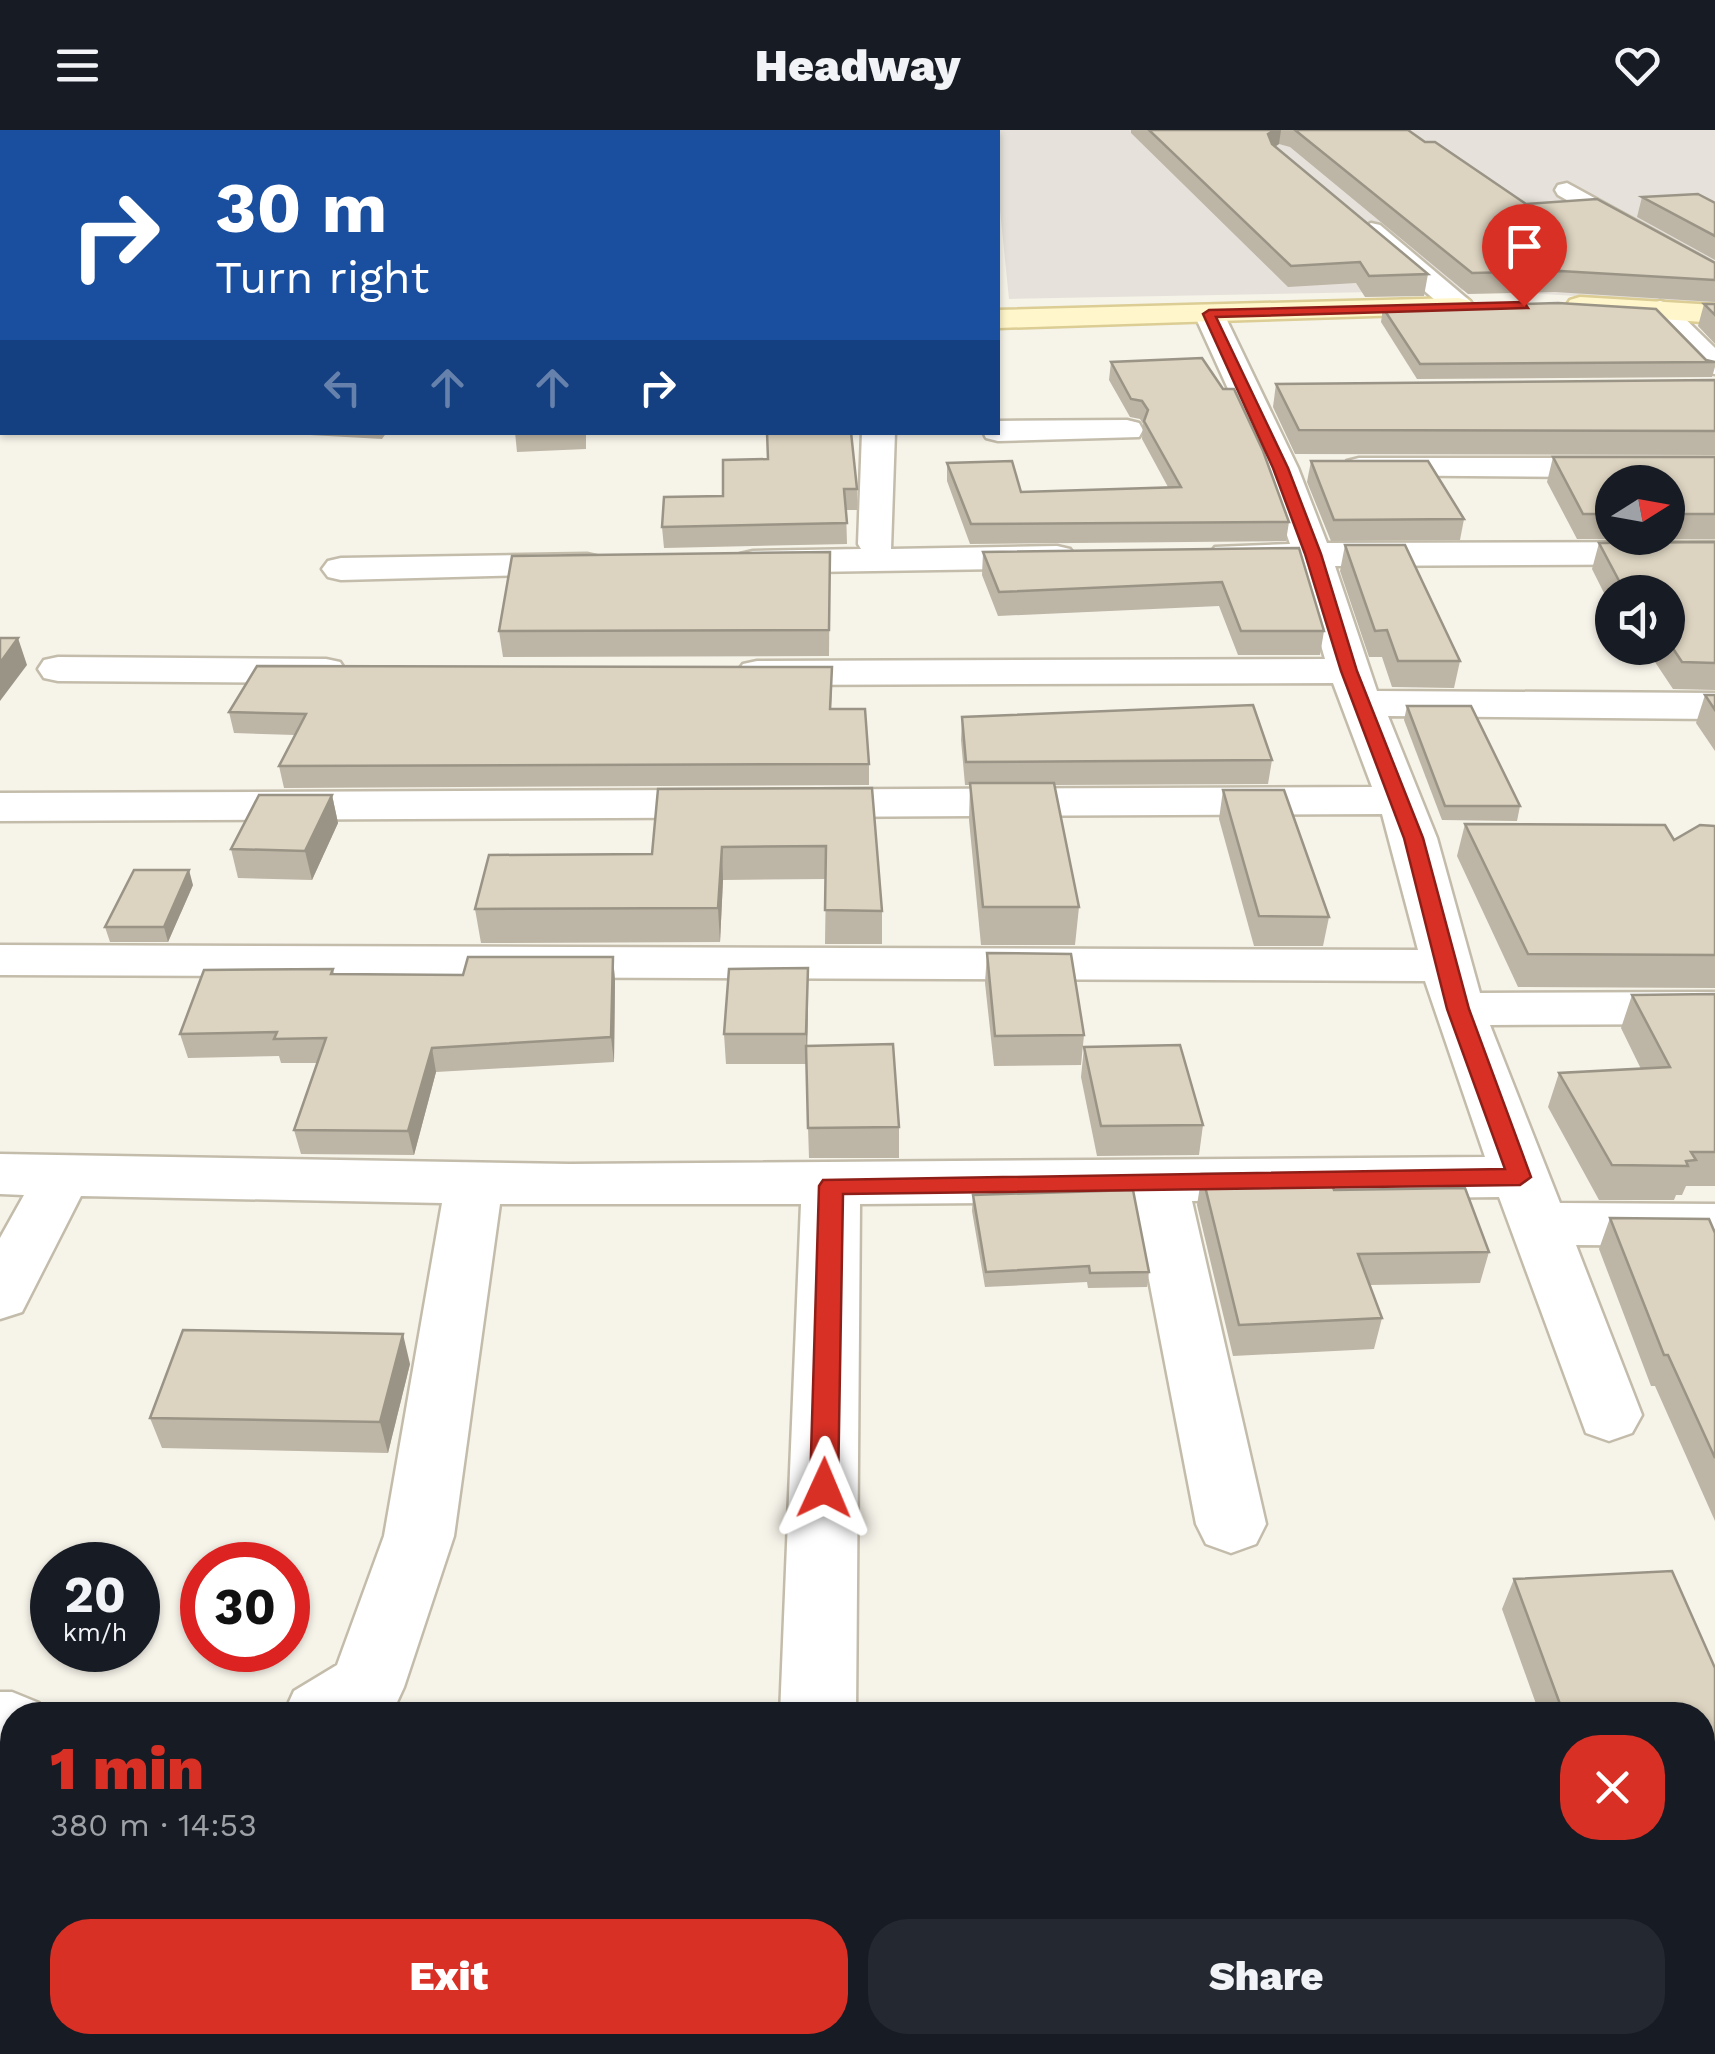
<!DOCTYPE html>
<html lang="en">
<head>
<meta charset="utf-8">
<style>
	:root { --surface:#171b24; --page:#242831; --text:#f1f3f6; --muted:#9ea1a6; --accent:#d93025 }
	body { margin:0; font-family:"Work Sans",sans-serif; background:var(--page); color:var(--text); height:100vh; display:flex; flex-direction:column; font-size:38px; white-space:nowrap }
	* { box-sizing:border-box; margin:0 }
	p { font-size:32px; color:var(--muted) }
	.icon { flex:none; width:55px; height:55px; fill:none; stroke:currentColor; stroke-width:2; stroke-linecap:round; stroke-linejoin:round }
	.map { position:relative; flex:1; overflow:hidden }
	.sheet { position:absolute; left:0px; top:1572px; width:1715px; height:352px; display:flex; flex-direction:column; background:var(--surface); border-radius:40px 40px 0 0; box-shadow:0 2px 8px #0004 }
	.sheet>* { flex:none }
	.banner { position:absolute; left:0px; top:0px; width:1000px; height:305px; box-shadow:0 2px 8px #0004; background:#1a4fa0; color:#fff; overflow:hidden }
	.needle { width:65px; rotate:79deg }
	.tools { position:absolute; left:1595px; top:335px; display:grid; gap:20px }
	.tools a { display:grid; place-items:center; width:90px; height:90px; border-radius:50%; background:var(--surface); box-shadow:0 2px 8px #0004; font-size:50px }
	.speed { position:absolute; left:30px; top:1412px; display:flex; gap:20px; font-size:50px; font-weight:700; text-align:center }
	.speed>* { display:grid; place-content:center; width:130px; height:130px; border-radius:50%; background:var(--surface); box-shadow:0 2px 8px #0004; line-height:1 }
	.speed small { font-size:25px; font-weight:400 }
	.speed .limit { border:15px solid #d22; background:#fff; color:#111 }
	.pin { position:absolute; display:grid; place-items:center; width:85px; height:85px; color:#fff; margin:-102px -42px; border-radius:50% 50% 50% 0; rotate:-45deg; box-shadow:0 0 10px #0007 }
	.pin .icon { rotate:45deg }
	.me { position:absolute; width:110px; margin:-55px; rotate:1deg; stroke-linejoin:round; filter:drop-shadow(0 0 8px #0008) }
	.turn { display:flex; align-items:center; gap:35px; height:210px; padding:0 50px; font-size:45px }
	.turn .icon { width:130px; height:130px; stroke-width:2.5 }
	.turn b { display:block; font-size:70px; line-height:85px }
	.lanes { display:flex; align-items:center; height:95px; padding:0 50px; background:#0003; justify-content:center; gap:50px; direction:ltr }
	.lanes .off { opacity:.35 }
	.round { display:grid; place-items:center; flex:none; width:105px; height:105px; border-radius:40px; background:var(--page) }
	.headline { display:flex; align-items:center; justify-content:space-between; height:170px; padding:0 50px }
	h1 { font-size:60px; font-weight:800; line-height:75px; color:var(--accent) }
	.action { display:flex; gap:20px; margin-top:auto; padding:20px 50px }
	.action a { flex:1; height:115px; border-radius:40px; background:var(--accent); color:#fff; font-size:40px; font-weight:800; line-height:115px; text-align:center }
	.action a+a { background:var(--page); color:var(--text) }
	header { display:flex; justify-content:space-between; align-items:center; height:130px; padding:0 50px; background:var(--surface); font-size:45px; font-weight:800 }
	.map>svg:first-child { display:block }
	.industrial { fill:#e6e2db }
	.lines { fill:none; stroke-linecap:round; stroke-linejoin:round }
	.minor-casing { stroke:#c3bcab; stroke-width:5 }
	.secondary-casing { stroke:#dbcd94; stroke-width:5 }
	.minor { fill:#fff; fill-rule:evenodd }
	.secondary { fill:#fff6cb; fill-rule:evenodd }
	.wall { fill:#bdb5a5; fill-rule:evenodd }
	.shaded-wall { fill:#9a9486 }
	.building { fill:#dcd3c0; stroke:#9a9486; stroke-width:2.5 }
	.route { fill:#d93025; stroke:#8d1f18; stroke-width:2.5 }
</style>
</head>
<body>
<header><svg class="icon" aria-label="menu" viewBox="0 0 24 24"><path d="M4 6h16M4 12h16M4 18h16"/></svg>Headway<svg class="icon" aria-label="heart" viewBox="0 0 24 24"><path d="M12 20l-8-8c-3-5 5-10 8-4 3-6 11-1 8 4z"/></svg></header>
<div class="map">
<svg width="1715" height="1924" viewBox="0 0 1715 1924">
	<rect width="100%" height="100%" fill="#f6f3e9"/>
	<polygon class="industrial" points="927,0 1715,0 1715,175 1479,160 1009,169 998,60 998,2"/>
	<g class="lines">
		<defs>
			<g id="minor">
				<polygon points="1567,53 1715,134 1715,154 1558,65 1555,60 1558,55"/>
				<polygon points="1371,93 1380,95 1470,171 1474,177 1470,183 1450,183 1362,107 1358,101"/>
				<polygon points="1660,171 1670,174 1715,218 1715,244 1704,242 1650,186 1646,180 1650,174"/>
				<polygon points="1209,175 1219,178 1224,184 1298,338 1327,413 1715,412 1715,434 1335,436 1377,561 1715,563 1715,589 1388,586 1437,708 1480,863 1715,862 1715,894 1490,895 1560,1073 1715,1074 1715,1116 1576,1115 1642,1285 1632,1303 1609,1311 1586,1303 1499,1067 1192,1071 1266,1394 1256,1414 1231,1423 1206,1414 1196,1394 1134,1072 860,1074 856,1585 780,1585 801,1074 500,1074 454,1406 404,1557 393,1581 387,1585 283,1585 294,1561 337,1535 384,1406 442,1073 81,1066 22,1182 0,1189 0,1108 24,1065 0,1064 0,1024 570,1034 1485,1027 1425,851 0,845 0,815 1418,820 1382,684 0,691 0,663 1372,657 1333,553 757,555 743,552 736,543 743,534 757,531 1325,529 1298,436 1215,433 1209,425 1215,417 1290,414 1264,338 1194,184 1199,178"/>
				<polygon points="1127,290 1139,293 1143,300 1139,307 998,311 986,308 983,302 998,302 998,291"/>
				<polygon points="862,302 895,302 891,419 1057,416 1070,419 1076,427 1070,435 1057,438 753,443 740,440 734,432 740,424 753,421 861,419 858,414"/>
				<polygon points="1359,328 1715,328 1715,348 1347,345 1342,338 1347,331"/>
				<polygon points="587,424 600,427 606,435 600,443 341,450 328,447 322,439 328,431 341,428"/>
				<polygon points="58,527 326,529 340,532 346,541 340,550 326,553 58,551 44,548 38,539 44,530"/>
				<polygon points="0,1562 12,1562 39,1573 45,1585 12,1585 12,1632 0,1632"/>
				<polygon points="1715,1760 1715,1842 1702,1843 1702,1761"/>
				<polygon points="767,1912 853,1912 854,1924 766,1924"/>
			</g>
			<g id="secondary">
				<polygon points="1580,167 1715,175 1715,193 1570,182 1566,176 1570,170"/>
				<polygon points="1459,168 1469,171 1473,177 1469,183 998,198 998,180"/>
			</g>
		</defs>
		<use href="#minor" class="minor-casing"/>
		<use href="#secondary" class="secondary-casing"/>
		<use href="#minor" class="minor"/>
		<use href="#secondary" class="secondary"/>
	</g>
	<g class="wall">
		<polygon points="1131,0 1408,0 1425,12 1526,74 1715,151 1715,172 1555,162 1468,164 1290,17 1279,14 1275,17 1428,144 1424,166 1365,167 1356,153 1288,157 1131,3"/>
		<polygon points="2,24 2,272 0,272 0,40"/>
		<polygon points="1642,67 1715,73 1715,130 1637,87"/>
		<polygon points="1704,174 1715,174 1715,214 1698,196"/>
		<polygon points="1383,178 1706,230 1715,232 1715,237 1712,247 1417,249 1381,192"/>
		<polygon points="1111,232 1289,392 1286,411 970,414 947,351 947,333 1021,362 1168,357 1142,309 1143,294 1140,289 1130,287 1109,250"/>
		<polygon points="1715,250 1715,325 1295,324 1273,277 1276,254"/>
		<polygon points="256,302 387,302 382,309"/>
		<polygon points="515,302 586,302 586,319 517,322"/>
		<path d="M1553 327H1715V409H1577L1547 352ZM1612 352H1668V408H1612Z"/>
		<polygon points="768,329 857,359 857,380 846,380 847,414 664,418 662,397 723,366"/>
		<polygon points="1311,331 1464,389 1460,410 1331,411 1307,352"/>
		<polygon points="1715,412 1715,560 1673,559 1647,520 1634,520 1633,518 1668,518 1668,462 1612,462 1612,479 1592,439 1599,413"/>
		<polygon points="1345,415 1460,531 1454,558 1392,557 1382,527 1369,527 1340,441"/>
		<polygon points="1299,418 1324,501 1320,525 1238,525 1219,476 998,486 982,445 983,422"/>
		<polygon points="830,422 829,526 503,527 499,501"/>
		<polygon points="832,558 831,579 869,634 869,655 284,658 279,636 295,605 234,603 229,582"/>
		<polygon points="1705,565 1715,565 1715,621 1696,593"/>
		<polygon points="1407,576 1520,676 1517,691 1442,690 1404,590"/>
		<polygon points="962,587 1272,630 1268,654 1054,655 1079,777 1075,815 981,815 969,690 970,655 965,655 961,610"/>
		<polygon points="872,658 882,781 882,814 825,814 826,749 723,750 720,812 481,813 475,779 652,724"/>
		<polygon points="1223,660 1329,787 1323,816 1254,816 1219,689"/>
		<polygon points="332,665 338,693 312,750 238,748 231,719"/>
		<polygon points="1465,694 1674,710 1715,696 1715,858 1518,857 1457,726"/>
		<polygon points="193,755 168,812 110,812 105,797"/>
		<polygon points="987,823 1084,905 1081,935 994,936 985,853"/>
		<polygon points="613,827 615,851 614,932 436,942 414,1025 301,1024 294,1000 318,933 281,933 279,926 188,928 180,904 333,839 334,844 463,845"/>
		<polygon points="1715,864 1715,1056 1686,1056 1682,1065 1676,1065 1674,1070 1599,1070 1548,977 1559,943 1641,939 1621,898 1632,865"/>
		<polygon points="808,868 807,916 899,997 899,1028 809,1028 806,934 726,934 724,904"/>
		<polygon points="1084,917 1203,995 1199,1025 1097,1026 1081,947"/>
		<polygon points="1202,1044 1334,1060 1489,1122 1480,1153 1370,1155 1382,1188 1374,1219 1233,1226 1197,1075"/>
		<polygon points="973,1065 1149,1142 1147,1157 1088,1158 1087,1152 985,1157 972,1081"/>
		<polygon points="1610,1088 1715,1103 1715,1391 1655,1256 1651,1256 1599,1119"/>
		<polygon points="410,1234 388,1323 162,1318 150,1288"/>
		<polygon points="1514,1449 1715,1538 1715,1751 1702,1753 1702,1585 1540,1585 1502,1479"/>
	</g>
	<g class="shaded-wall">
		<polygon points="1275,0 1281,0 1279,14 1265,23 1268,4"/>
		<polygon points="18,508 27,535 0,571 0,533"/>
		<polygon points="332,665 338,693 312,750 305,721"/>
		<polygon points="722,717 723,750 720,812 718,778"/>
		<polygon points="189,740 193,755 168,812 164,797"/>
		<polygon points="613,827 615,851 614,932 611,907"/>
		<polygon points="808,838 808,868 807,934 806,904"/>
		<polygon points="432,918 436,942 414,1025 408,1001"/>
		<polygon points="403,1204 410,1234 388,1323 380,1292"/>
	</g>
	<g class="building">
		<polygon points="286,0 934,0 936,2 285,2"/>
		<polygon points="1149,0 1275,0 1268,4 1272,14 1428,144 1369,146 1360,132 1291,136"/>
		<polygon points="1295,0 1408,0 1425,12 1435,12 1526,74 1597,69 1715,133 1715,150 1560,141 1472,143"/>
		<polygon points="2,24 2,252 0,252 0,40"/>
		<polygon points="1698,64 1715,73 1715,106 1642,67"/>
		<polygon points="1558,173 1656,179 1706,230 1715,232 1420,234 1383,178"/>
		<polygon points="1704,174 1715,174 1715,185"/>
		<polygon points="1202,228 1223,259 1234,259 1263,321 1289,392 971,394 947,333 1012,331 1021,362 1181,357 1144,291 1148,280 1142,271 1131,269 1111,232"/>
		<polygon points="1715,250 1715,301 1299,300 1276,254"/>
		<polygon points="767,302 851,302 857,359 844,359 847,393 662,397 664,367 723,366 723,330 768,329"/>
		<polygon points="1553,327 1715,327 1715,384 1668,384 1668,352 1612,352 1612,384 1583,384"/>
		<polygon points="1311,331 1428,331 1464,389 1334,390"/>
		<polygon points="1715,412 1715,533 1682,532 1668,511 1668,462 1625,462 1599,413"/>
		<polygon points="1345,415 1405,415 1460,531 1398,531 1387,500 1375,501"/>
		<polygon points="1299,418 1324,501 1241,501 1222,452 999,462 983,422"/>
		<polygon points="830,422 829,500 499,501 512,426"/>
		<polygon points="0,508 18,508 0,533"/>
		<polygon points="257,536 832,537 830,579 865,579 869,634 279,636 306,584 229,582"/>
		<polygon points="1705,565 1715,565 1715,580"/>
		<polygon points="1253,575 1272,630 966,632 962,587"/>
		<polygon points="1407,576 1471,576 1520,676 1445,676"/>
		<polygon points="970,653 1054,653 1079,777 983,777"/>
		<polygon points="872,658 882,781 825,780 826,716 722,717 718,778 475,779 489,725 652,724 658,659"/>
		<polygon points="1223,660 1284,660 1329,787 1259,786"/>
		<polygon points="259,665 332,665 305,721 231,719"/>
		<polygon points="1465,694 1665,695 1674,710 1700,695 1715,696 1715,825 1528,824"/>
		<polygon points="134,740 189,740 164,797 105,797"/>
		<polygon points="987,823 1071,824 1084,905 995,906"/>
		<polygon points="468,827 613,827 611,907 432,918 408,1001 294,1000 326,908 274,909 277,902 180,904 204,840 333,839 331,844 463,845"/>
		<polygon points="808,838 806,904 724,904 729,839"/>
		<polygon points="1715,864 1715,1022 1691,1022 1696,1030 1686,1031 1688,1036 1612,1035 1559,943 1670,937 1632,865"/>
		<polygon points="893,914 899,997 808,998 806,916"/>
		<polygon points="1180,915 1203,995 1101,996 1084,917"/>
		<polygon points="1328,1043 1334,1060 1465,1058 1489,1122 1358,1124 1382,1188 1239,1195 1202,1044"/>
		<polygon points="1133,1060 1149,1142 1090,1143 1089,1136 986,1142 973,1065"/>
		<polygon points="1610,1088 1709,1089 1715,1103 1715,1328 1668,1225 1664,1225"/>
		<polygon points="183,1200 403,1204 380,1292 150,1288"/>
		<polygon points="1672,1441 1715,1538 1715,1725 1702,1727 1702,1585 1564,1585 1514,1449"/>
	</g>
	<polygon class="route" points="1524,172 1528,178 1216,187 1288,338 1321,424 1357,541 1423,708 1469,879 1531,1047 1520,1055 843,1064 838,1358 834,1366 824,1369 814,1366 810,1358 819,1056 823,1050 1505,1039 1447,879 1404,708 1341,541 1305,424 1273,338 1203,184 1209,180"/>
</svg>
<div class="tools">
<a><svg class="needle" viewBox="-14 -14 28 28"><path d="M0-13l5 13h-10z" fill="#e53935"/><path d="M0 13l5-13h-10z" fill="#9ea1a6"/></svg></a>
<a><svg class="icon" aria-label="sound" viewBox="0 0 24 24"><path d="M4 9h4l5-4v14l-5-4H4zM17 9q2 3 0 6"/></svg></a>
</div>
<div class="speed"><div>20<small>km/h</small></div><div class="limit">30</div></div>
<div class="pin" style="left:1524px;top:176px;background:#d93025"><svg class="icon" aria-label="arrive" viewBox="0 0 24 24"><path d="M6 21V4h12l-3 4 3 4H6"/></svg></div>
<svg class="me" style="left:824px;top:1358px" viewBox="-20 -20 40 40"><path d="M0-17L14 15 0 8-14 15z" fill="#d93025" stroke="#fff" stroke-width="4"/></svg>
<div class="banner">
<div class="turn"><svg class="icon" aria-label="right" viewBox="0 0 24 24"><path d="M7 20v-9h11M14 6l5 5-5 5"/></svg><div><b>30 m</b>Turn right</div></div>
<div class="lanes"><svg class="icon off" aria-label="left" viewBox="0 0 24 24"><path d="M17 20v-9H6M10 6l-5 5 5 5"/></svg><svg class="icon off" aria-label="ahead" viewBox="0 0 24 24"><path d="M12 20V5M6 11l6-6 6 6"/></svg><svg class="icon off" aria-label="ahead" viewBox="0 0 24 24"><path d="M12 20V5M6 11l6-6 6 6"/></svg><svg class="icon" aria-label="right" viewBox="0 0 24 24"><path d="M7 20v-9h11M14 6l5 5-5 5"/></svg></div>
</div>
<section class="sheet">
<div class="headline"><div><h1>1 min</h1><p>380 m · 14:53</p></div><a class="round" style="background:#d93025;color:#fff"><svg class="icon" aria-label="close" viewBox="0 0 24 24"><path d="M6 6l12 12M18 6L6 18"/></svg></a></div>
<div class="action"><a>Exit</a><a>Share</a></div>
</section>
</div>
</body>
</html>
